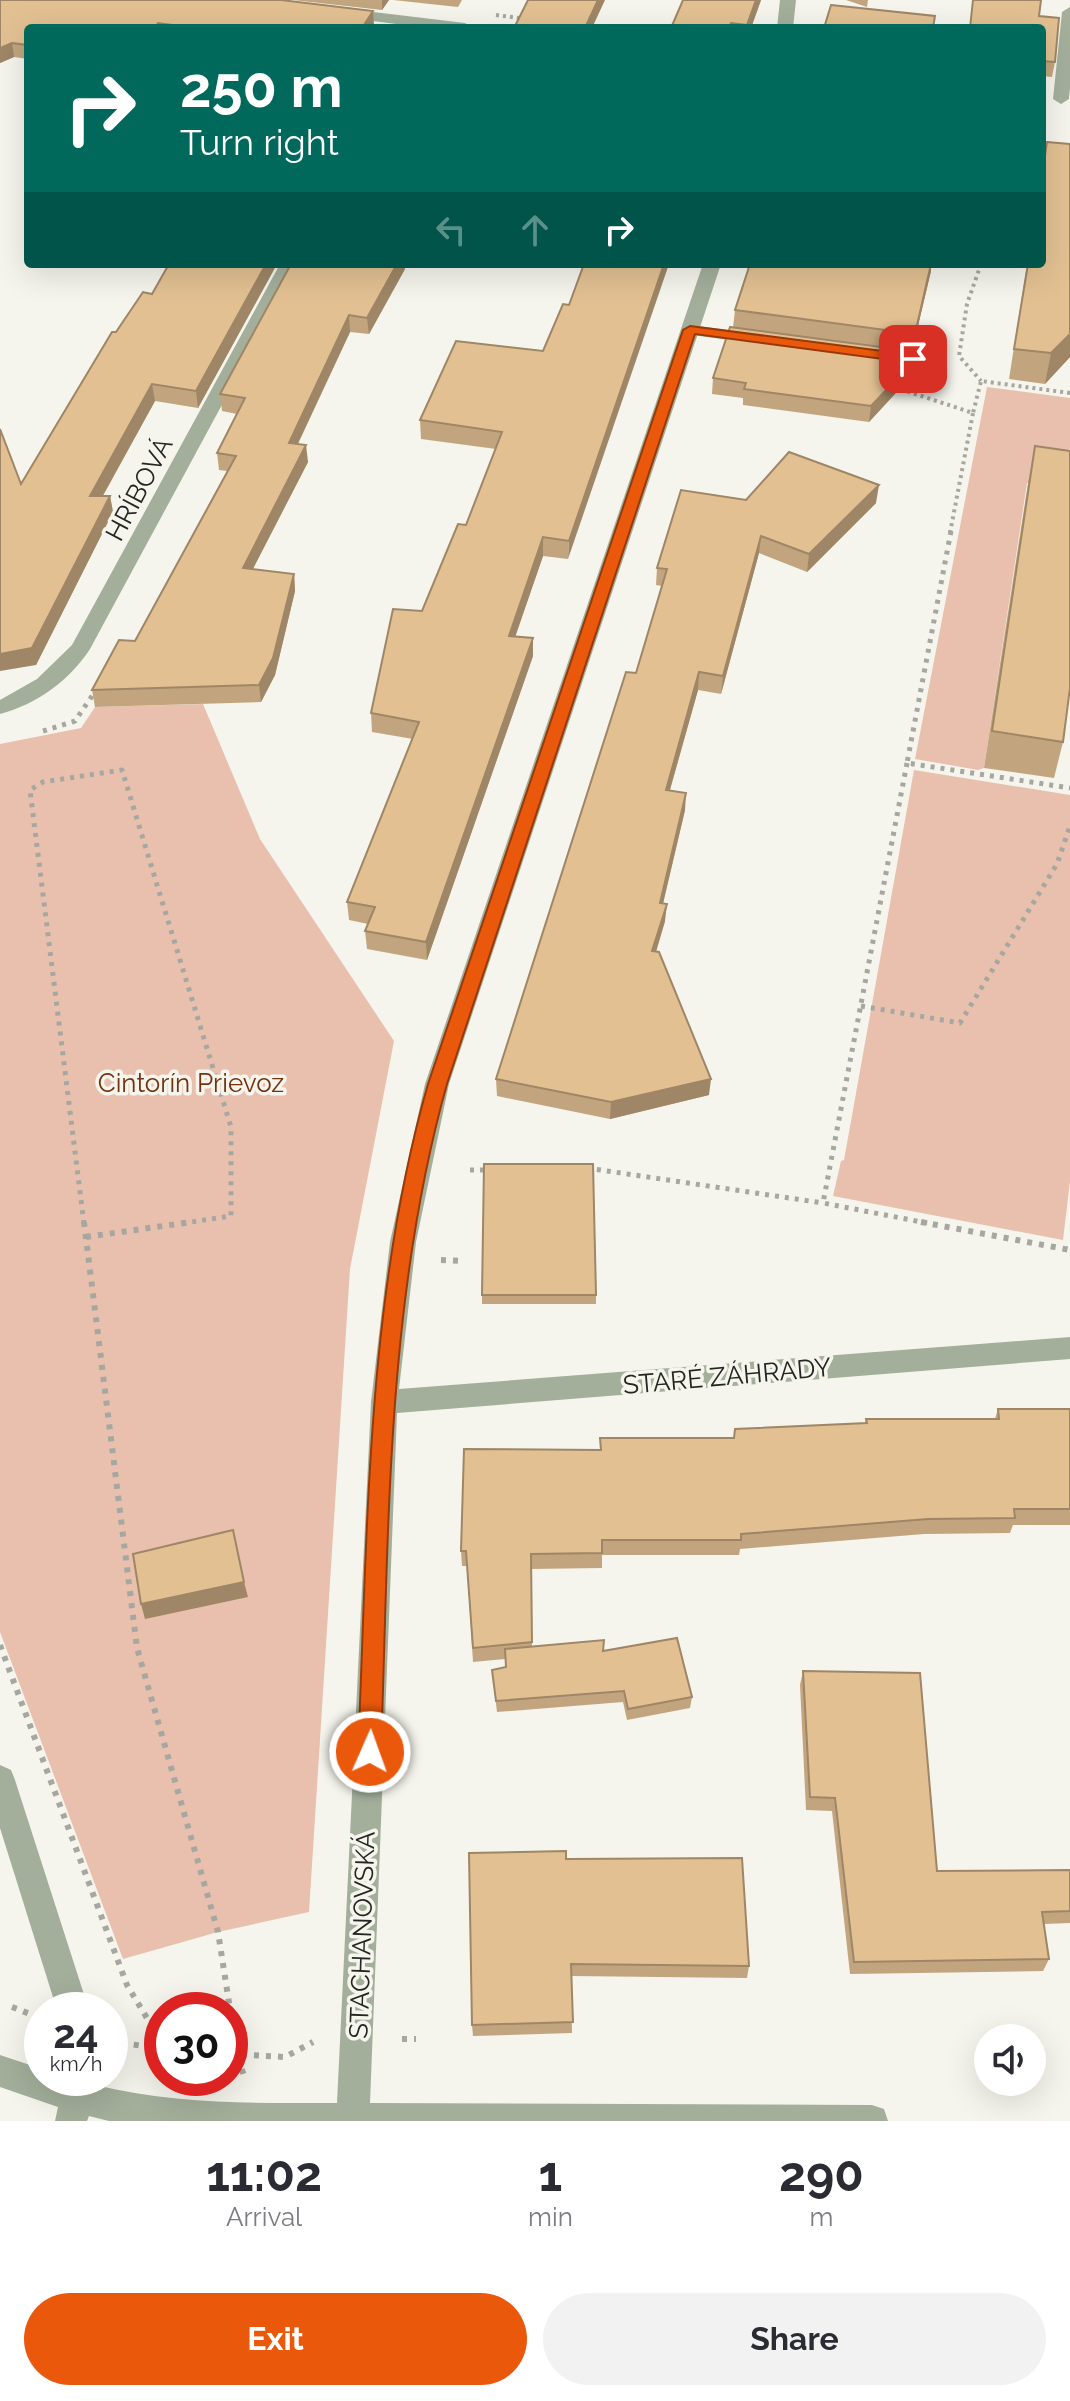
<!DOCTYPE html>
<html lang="en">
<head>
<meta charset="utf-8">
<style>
	:root { --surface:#fff; --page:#f2f2f3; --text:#2b2b33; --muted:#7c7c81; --accent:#ea580c }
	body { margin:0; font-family:Raleway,sans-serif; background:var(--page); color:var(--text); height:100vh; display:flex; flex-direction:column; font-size:30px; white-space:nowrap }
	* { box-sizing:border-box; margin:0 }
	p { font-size:26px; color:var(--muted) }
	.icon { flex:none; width:44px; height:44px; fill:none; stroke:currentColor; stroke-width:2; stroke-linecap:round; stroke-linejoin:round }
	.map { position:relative; height:2121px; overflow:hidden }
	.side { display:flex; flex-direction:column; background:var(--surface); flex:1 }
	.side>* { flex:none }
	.guide { position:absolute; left:24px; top:24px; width:1022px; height:244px; border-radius:8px; box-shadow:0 8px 32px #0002; background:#00695c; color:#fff; overflow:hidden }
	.buttons { position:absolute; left:974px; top:2024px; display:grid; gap:16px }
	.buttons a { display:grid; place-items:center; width:72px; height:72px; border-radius:50%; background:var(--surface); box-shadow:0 8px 32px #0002; font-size:40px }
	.speed { position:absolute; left:24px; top:1992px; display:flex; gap:16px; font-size:40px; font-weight:700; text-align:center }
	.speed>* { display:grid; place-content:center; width:104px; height:104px; border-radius:50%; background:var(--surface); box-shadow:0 8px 32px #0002; line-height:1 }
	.speed small { font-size:20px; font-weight:400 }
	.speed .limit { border:12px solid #d22; background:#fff; color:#111 }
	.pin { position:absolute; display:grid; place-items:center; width:68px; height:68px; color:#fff; margin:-34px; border-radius:16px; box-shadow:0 4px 12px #0006 }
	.me { position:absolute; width:88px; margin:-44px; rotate:2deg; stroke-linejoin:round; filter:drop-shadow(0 0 6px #0008) }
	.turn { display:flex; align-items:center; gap:28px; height:168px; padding:0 24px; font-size:36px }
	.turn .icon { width:104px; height:104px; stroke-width:2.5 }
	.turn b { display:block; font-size:56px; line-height:68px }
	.lanes { display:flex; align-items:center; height:76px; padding:0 24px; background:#0003; justify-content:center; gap:40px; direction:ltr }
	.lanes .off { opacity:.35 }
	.eta { display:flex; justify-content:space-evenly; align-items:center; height:136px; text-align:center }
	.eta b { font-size:48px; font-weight:700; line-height:56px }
	.primary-button { display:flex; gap:16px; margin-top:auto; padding:16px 24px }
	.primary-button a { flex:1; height:92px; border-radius:48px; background:var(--accent); color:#fff; font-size:32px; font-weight:700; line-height:92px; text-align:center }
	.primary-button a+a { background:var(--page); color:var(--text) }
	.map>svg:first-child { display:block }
	.green { fill:#e9c0ae }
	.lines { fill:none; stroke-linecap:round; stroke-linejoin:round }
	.path-far2 { stroke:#a7a7a1; stroke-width:4; stroke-dasharray:3 4; stroke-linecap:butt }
	.path-far1 { stroke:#a7a7a1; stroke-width:5; stroke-dasharray:4 6; stroke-linecap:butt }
	.path { stroke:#a7a7a1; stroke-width:6; stroke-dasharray:5 7; stroke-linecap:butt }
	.service { fill:#a3af9b; fill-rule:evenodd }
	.minor { fill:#a3af9b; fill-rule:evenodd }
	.wall { fill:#c2a57e }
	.shaded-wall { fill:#9e8666 }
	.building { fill:#e2c092; stroke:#9e8666; stroke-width:2 }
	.route { fill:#ea580c; stroke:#983908; stroke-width:2 }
	.labels { text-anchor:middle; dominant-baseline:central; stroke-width:7; stroke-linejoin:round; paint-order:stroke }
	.street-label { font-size:26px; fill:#252522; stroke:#f5f5ed }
	.park-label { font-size:26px; fill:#74330f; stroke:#f5f5ed }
</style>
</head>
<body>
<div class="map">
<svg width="1070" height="2121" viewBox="0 0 1070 2121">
	<rect width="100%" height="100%" fill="#f5f5ed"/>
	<g class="green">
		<polygon points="987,387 1070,398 1070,489 1027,483 984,768 978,770 915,759"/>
		<polygon points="203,704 260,839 394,1041 350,1269 309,1912 218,1932 123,1959 0,1632 0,744 81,728 95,707"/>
		<polygon points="914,770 1070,795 1070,1181 1063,1240 833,1196 841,1161 844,1160"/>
	</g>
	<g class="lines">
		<g class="path-far2">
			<polyline points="496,15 526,19"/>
			<polyline points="588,26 605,28"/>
			<polyline points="981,264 967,304 959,356 981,381"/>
			<polyline points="894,387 973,413 981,381 1070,393"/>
			<polyline points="950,533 973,413"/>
		</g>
		<g class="path-far1">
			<polyline points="951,531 907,763 1070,788"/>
			<polyline points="43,731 75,721 94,693"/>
			<polyline points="907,763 823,1203 932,1224"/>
			<polyline points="861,1006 960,1023 1057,864 1070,826"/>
			<polyline points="587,1168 823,1203"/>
			<polyline points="470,1170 489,1170"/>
			<polyline points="84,1224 30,790 43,782 122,770 231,1127 231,1216 178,1224"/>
		</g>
		<g class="path">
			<polyline points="84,1222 137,1648 218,1932 237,2054 244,2076"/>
			<polyline points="921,1222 1070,1250"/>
			<polyline points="86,1237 191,1222"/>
			<polyline points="441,1260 462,1261"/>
			<polyline points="0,1645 127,1985 162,2043"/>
			<polyline points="12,2007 30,2014"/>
			<polyline points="402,2039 416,2039"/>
			<polyline points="110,2041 162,2049"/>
			<polyline points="230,2054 285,2057 313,2042"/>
		</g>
		<polygon class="service" points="690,325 760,334 769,339 760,344 684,334 681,330 684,326"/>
		<g class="minor">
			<polygon points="780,0 796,0 793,28 777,28"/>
			<polygon points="1070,7 1070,88 1069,99 1061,104 1053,99 1062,12"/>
			<polygon points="340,8 465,23 473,28 427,28 335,16 335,10"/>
			<path d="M280 264H298L90 649C69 681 37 704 0 714V700L37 679 72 645Z"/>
			<path d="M703 264H721L449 1084 416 1242 399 1389 1070 1337V1359L397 1413 370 2103 872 2105 884 2109 888 2121H109L89 2116 87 2121H55L58 2107 0 2087V2055L42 2069V2078H96L95 2085C179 2105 252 2103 337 2103L371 1402 390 1242 425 1084Z"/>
			<polygon points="0,1765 11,1770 15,1780 89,2010 57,2010 0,1828"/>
		</g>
	</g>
	<g class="wall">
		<polygon points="0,0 374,25 372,28 28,28 28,59 14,57 0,63"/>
		<polygon points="293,0 389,0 382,10"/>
		<polygon points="393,0 462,0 458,7"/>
		<polygon points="683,0 761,0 751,28 671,28"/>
		<polygon points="846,0 868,0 867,7"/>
		<polygon points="1039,16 1055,62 1052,77 1042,76 1042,28"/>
		<polygon points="1047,142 1070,144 1070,357 1045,384 1009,379 1027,264 1042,264 1042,171"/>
		<polygon points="169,264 277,264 198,408 155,401 103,496 110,496 113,512 36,665 21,484 116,332 152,294"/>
		<polygon points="584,264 568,559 543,556 515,636 533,638 533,656 427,960 367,949 365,931 368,924 349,920 347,902 413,739 372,732 371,713 466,525 496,449 421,439 420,420 543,351 569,305"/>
		<polygon points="405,269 369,334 350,332 298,444 308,462 253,569 294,574 295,591 275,675 261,702 95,707 92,690 135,641 227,471 219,470 217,453 237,414 222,411 220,394"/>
		<polygon points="931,271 912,351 733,328 735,310"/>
		<polygon points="911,351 905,383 869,422 743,405 743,398 712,394 713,378"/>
		<polygon points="1035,446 1063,742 1054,778 984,768 1028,483"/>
		<polygon points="746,500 876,503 807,572 759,553 721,694 698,690 670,790 685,810 663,904 665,921 656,951 709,1095 610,1119 497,1096 496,1079 636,673 662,586 656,585 657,568"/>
		<rect x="482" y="1295" width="114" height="9"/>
		<polygon points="998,1409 1070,1409 1070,1525 1013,1525 1010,1533 924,1534 740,1549 739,1555 602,1555 602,1568 531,1569 532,1646 604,1640 604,1651 692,1697 690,1708 627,1720 623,1702 497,1712 492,1670 505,1667 505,1659 473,1662 467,1566 462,1566 461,1551 600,1450 600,1438 734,1438 735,1429 865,1423 866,1419 995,1419"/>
		<polygon points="803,1671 937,1871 1070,1870 1070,1923 1044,1924 1049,1959 1043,1971 850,1974 832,1811 806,1810 800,1685"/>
		<polygon points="566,1859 749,1966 747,1978 571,1976 572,2033 473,2036 472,2025"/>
	</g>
	<g class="shaded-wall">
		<polygon points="382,0 389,0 382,10"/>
		<polygon points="598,0 605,0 592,28 585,28"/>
		<polygon points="756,0 761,0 751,28 747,28"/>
		<polygon points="373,11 374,25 372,28 362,28"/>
		<polygon points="12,43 14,57 0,63 0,48"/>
		<polygon points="266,264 277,264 198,408 196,391"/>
		<polygon points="397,264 404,264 405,269 369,334 367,318"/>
		<polygon points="664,264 669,264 568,559 569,541"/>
		<polygon points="931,264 931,271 912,351 915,334"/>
		<polygon points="349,315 350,332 290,460 289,443"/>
		<polygon points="1070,334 1070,357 1045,384 1051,353"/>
		<polygon points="911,351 905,383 869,422 871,406"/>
		<polygon points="152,384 155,401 93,513 90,496"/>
		<polygon points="306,445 308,462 245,584 243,568"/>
		<polygon points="879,485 876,503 807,572 809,554"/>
		<polygon points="110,496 113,512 36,665 0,671 0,654"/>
		<polygon points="761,536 759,553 721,694 723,676"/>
		<polygon points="543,537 543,556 509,655 509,636"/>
		<polygon points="294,574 295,591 275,675 261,702 259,685"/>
		<polygon points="533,638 533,656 427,960 426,942"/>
		<polygon points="699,672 698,690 665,807 666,790"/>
		<polygon points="686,793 685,810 659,920 660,903"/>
		<polygon points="667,904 665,921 651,969 652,951"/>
		<polygon points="711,1079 709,1095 610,1119 611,1102"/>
		<polygon points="244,1582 248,1597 145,1619 141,1604"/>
	</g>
	<g class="building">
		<polygon points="0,0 281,0 373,11 362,28 195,28 158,23 155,28 130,25 128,28 28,28 28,45 12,43 0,48"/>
		<polygon points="528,0 598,0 585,28 514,28"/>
		<polygon points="683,0 756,0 747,25 731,23 729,28 671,28"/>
		<polygon points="973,0 1041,0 1039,16 1059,18 1055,62 1042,61 1042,28 970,28"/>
		<polygon points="831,5 935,16 933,28 824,28"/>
		<polygon points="1047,142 1070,144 1070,334 1051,353 1014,349 1028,264 1042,264 1042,176"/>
		<polygon points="169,264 266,264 196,391 152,384 90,496 110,496 32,648 0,654 0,429 21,484 112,332 116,332 143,292 152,294"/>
		<polygon points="291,264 397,264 367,318 349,315 289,443 306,445 243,568 294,574 273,658 259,685 92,690 119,640 135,641 236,456 217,453 245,398 220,394"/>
		<polygon points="584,264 664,264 569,541 543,537 509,636 533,638 426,942 365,931 375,907 347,902 419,722 371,713 393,609 422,611 458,524 466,525 502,432 420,420 456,341 543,351 563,304 569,305"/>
		<polygon points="750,264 931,264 915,334 735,310"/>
		<polygon points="730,327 911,351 907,368 871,406 744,389 746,383 713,378"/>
		<polygon points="1035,446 1070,451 1070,688 1063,742 992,731"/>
		<polygon points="789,452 879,485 809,554 761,536 723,676 699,672 666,790 686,793 660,903 667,904 652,951 659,952 711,1079 611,1102 496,1079 626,672 636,673 667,569 657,568 681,490 746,500"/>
		<polygon points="484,1164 593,1164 596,1295 482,1295"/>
		<polygon points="998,1409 1070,1409 1070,1509 1014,1509 1015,1518 928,1519 741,1534 741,1540 602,1540 602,1553 531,1554 532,1642 473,1648 466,1551 461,1551 464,1449 601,1450 600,1438 734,1438 735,1429 867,1423 866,1419 999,1419"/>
		<polygon points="233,1530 244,1582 141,1604 133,1554"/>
		<polygon points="677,1638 692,1697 628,1709 624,1691 496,1701 492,1670 506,1667 505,1649 604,1640 603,1651"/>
		<polygon points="803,1671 920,1673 937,1871 1070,1870 1070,1911 1042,1912 1049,1959 854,1962 835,1798 810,1797"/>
		<polygon points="566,1851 566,1859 742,1858 749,1966 571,1964 573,2022 472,2025 469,1853"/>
	</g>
	<path class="route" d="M690 326 913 355 920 359 913 363 695 334 447 1084C386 1301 389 1528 381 1752L378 1759 370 1763 362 1759 358 1752C368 1528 366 1300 428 1084L683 330Z"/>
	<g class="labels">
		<g class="street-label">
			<text transform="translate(139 489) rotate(-62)">HRÍBOVÁ</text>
			<text transform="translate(727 1376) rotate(-5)">STARÉ ZÁHRADY</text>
			<text transform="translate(362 1935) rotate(-88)">STACHANOVSKÁ</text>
		</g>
		<g class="park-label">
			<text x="191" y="1083">Cintorín Prievoz</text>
		</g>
	</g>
</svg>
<div class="buttons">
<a><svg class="icon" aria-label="sound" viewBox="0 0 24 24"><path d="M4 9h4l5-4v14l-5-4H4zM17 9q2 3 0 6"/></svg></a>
</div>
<div class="speed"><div>24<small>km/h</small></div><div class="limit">30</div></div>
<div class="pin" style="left:913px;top:359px;background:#d93025"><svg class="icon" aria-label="arrive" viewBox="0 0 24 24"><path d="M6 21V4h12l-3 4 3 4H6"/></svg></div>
<svg class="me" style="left:370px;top:1752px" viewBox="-20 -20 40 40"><circle r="17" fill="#ea580c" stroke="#fff" stroke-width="3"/><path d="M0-11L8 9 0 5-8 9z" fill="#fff"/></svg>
<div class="guide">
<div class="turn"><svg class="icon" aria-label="right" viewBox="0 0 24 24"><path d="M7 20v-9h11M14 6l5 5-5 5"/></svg><div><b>250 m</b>Turn right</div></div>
<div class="lanes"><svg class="icon off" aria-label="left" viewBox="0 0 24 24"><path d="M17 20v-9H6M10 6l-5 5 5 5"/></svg><svg class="icon off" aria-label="ahead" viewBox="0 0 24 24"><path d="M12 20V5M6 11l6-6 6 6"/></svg><svg class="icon" aria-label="right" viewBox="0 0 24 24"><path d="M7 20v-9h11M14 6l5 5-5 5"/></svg></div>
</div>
</div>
<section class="side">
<div class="eta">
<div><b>11:02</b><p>Arrival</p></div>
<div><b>1</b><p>min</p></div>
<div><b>290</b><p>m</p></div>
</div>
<div class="primary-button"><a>Exit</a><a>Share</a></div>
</section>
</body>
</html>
